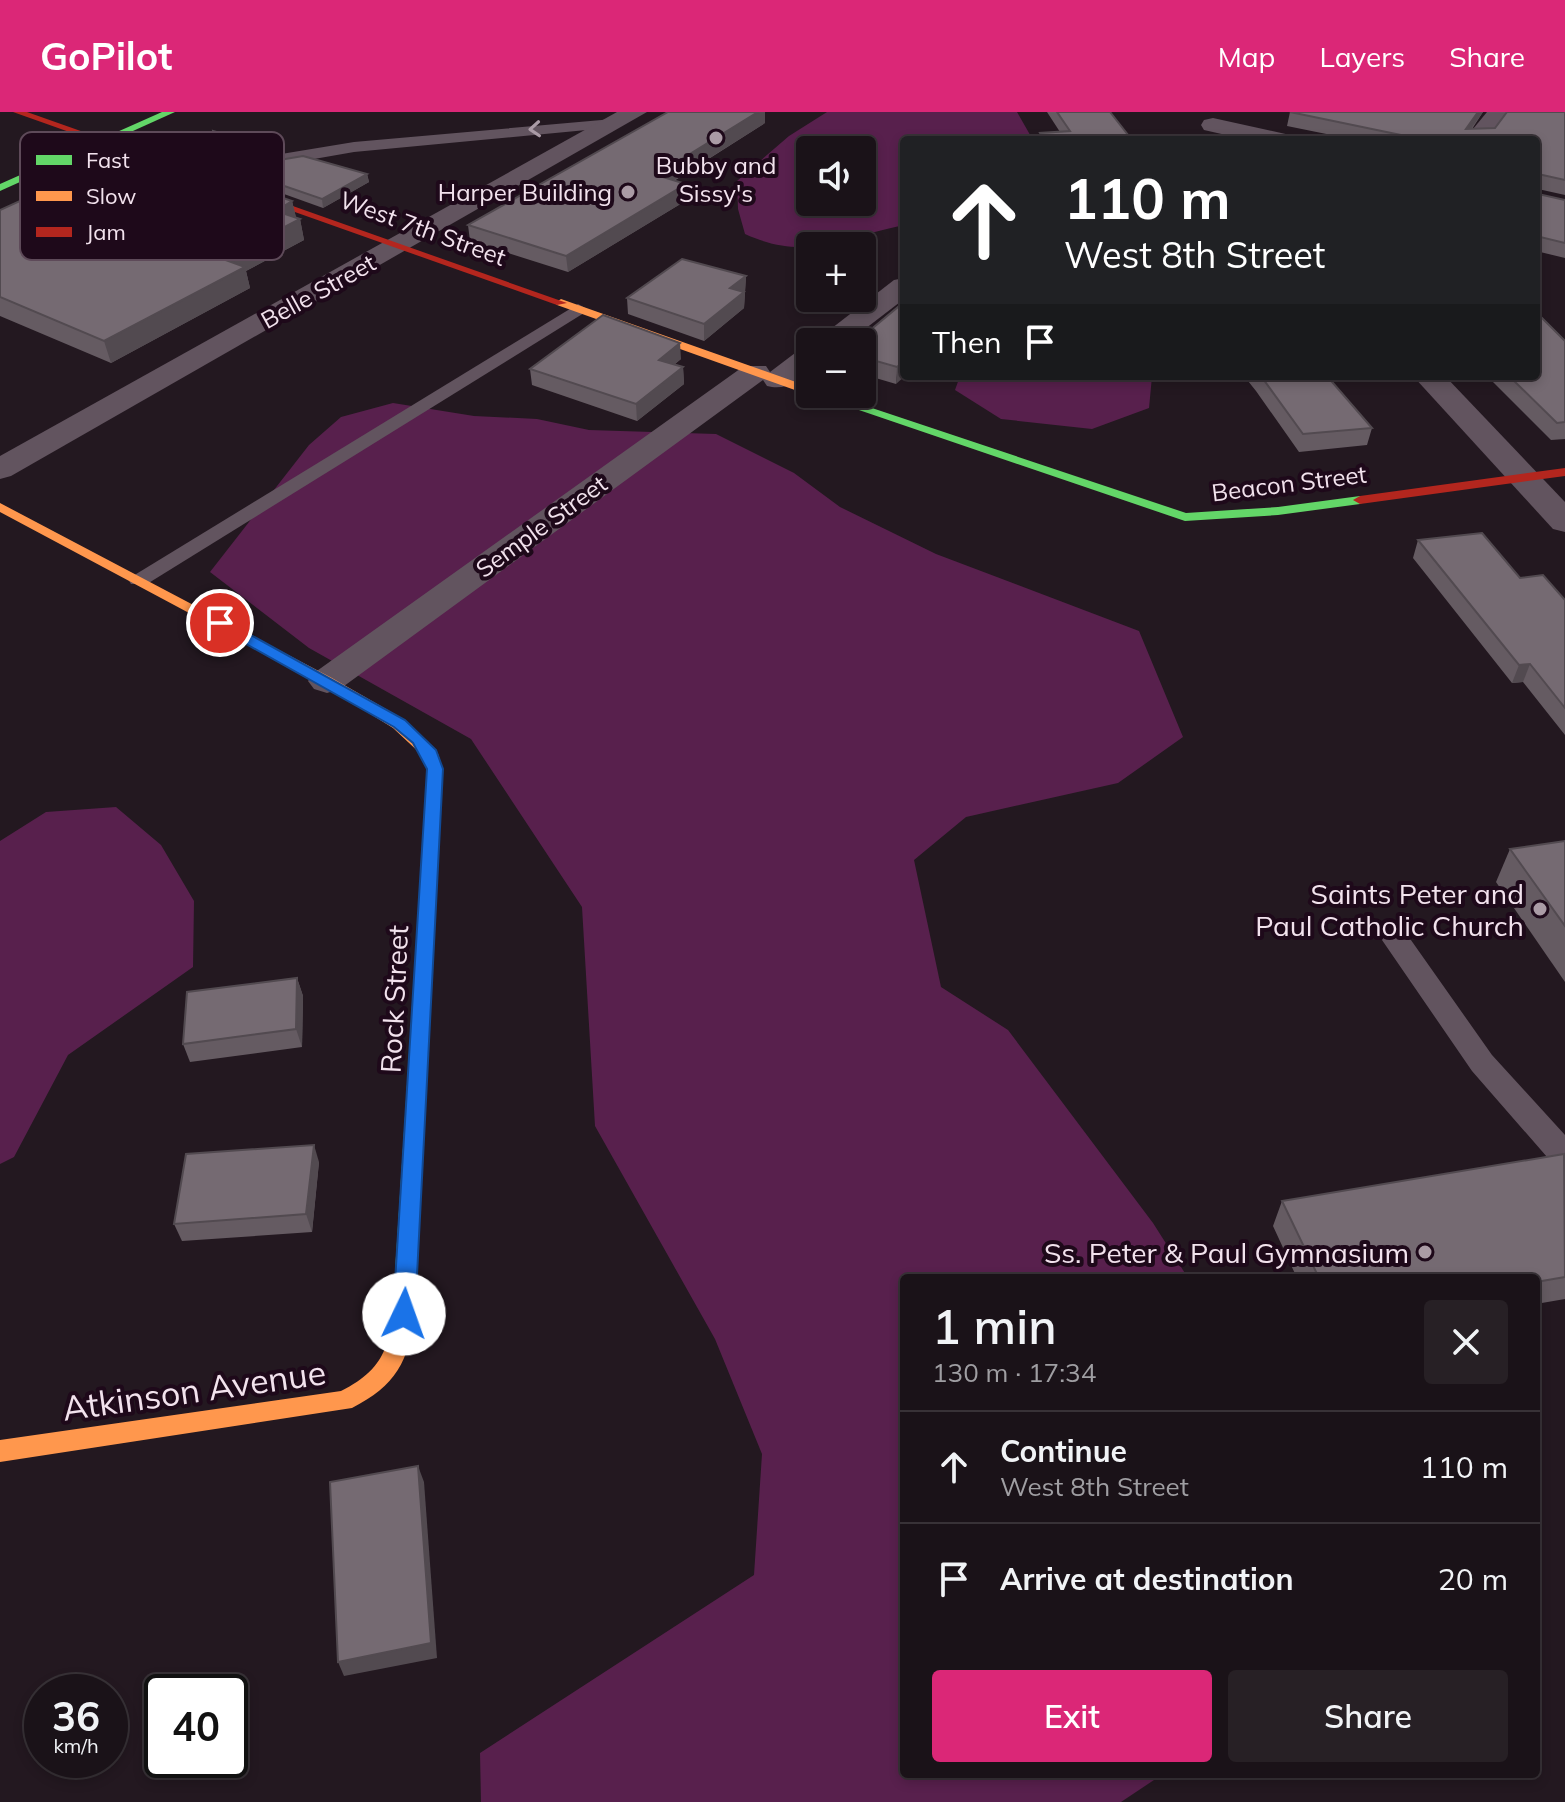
<!DOCTYPE html>
<html lang="en">
<head>
<meta charset="utf-8">
<style>
	:root { --surface:#1a1218; --page:#272025; --text:#f1f3f6; --muted:#9f9ea2; --line:#383237; --accent:#db2777 }
	body { margin:0; font-family:Mulish,sans-serif; background:var(--page); color:var(--text); height:100vh; display:flex; flex-direction:column; font-size:30px; white-space:nowrap }
	* { box-sizing:border-box; margin:0 }
	p { font-size:26px; color:var(--muted) }
	.icon { flex:none; width:44px; height:44px; fill:none; stroke:currentColor; stroke-width:2; stroke-linecap:round; stroke-linejoin:round }
	.map { position:relative; flex:1; overflow:hidden }
	.sheet { position:absolute; left:900px; top:1162px; width:640px; height:504px; display:flex; flex-direction:column; background:var(--surface); border-radius:8px; box-shadow:0 4px 12px #0003,0 0 0 2px var(--line) }
	.sheet>* { flex:none }
	.guide { position:absolute; left:900px; top:24px; width:640px; height:244px; border-radius:8px; box-shadow:0 4px 12px #0003,0 0 0 2px var(--line); background:#202124; color:#fff; overflow:hidden }
	.controls { position:absolute; left:796px; top:24px; display:grid; gap:16px }
	.controls a { display:grid; place-items:center; width:80px; height:80px; border-radius:8px; background:var(--surface); box-shadow:0 4px 12px #0003,0 0 0 2px var(--line); font-size:40px }
	.speed { position:absolute; left:24px; top:1562px; display:flex; gap:16px; font-size:40px; font-weight:700; text-align:center }
	.speed>* { display:grid; place-content:center; width:104px; height:104px; border-radius:50%; background:var(--surface); box-shadow:0 4px 12px #0003,0 0 0 2px var(--line); line-height:1 }
	.speed small { font-size:20px; font-weight:400 }
	.speed .limit { border:4px solid #111; border-radius:12px; background:#fff; color:#111 }
	.pin { position:absolute; display:grid; place-items:center; width:68px; height:68px; color:#fff; margin:-34px; border:4px solid #fff; border-radius:50%; box-shadow:0 2px 8px #0007 }
	.me { position:absolute; width:88px; margin:-44px; rotate:3deg; stroke-linejoin:round; filter:drop-shadow(0 0 6px #0008) }
	.turn { display:flex; align-items:center; gap:28px; height:168px; padding:0 32px; font-size:36px }
	.turn .icon { width:104px; height:104px; stroke-width:2.5 }
	.turn b { display:block; font-size:56px; line-height:68px }
	.then { display:flex; align-items:center; height:76px; padding:0 32px; background:#0003; gap:16px; font-size:30px }
	.round { display:grid; place-items:center; flex:none; width:84px; height:84px; border-radius:8px; background:var(--page) }
	.overview { display:flex; align-items:center; justify-content:space-between; height:136px; padding:0 32px }
	h1 { font-size:48px; font-weight:600; line-height:60px }
	.primary-button { display:flex; gap:16px; margin-top:auto; padding:16px 32px }
	.primary-button a { flex:1; height:92px; border-radius:8px; background:var(--accent); color:#fff; font-size:32px; font-weight:600; line-height:92px; text-align:center }
	.primary-button a+a { background:var(--page); color:var(--text) }
	ul { padding:0; list-style:none }
	li { display:flex; align-items:center; gap:24px; height:112px; padding:0 32px; border-top:2px solid var(--line) }
	li div { flex:1 }
	li b { display:block; font-size:30px }
	li em { font-style:normal }
	header { display:flex; align-items:center; gap:48px; box-sizing:border-box; height:112px; padding:0 40px; background:var(--accent); color:#fff }
	header strong { font-size:38px }
	nav { display:flex; gap:44px; margin-inline-start:auto; font-size:28px }
	.map>svg:first-child { display:block }
	.forest { fill:#58204d; fill-rule:evenodd }
	.lines { fill:none; stroke-linecap:round; stroke-linejoin:round }
	.lane { fill:#62545f; fill-rule:evenodd }
	.street { fill:#62545f; fill-rule:evenodd }
	.fast { fill:#63d668; fill-rule:evenodd }
	.slow { fill:#ff974d; fill-rule:evenodd }
	.jam { fill:#b3261e; fill-rule:evenodd }
	.wall { fill:#655b62 }
	.shaded-wall { fill:#524a50 }
	.building { fill:#756a72; stroke:#524a50; stroke-width:2 }
	.oneway { stroke:#aa9ba6 }
	.route { fill:#1a73e8; stroke:#114b97; stroke-width:2 }
	.poi-dot { fill:#aa9ba5; stroke:#1e091a; stroke-width:3 }
	.labels { text-anchor:middle; dominant-baseline:central; stroke-width:8; stroke-linejoin:round; paint-order:stroke }
	.far-poi-label { font-size:24px; fill:#f2e2ed; stroke:#1e091a }
	.far-street-label { font-size:24px; fill:#f2e2ed; stroke:#1e091a }
	.poi-label { font-size:28px; fill:#f2e2ed; stroke:#1e091a; text-anchor:end }
	.street-label { font-size:28px; fill:#f2e2ed; stroke:#1e091a }
	.near-street-label { font-size:34px; fill:#f2e2ed; stroke:#1e091a }
	.key { fill:#1e091a; stroke:#5e4a59; stroke-width:2 }
	.key-label { font-size:22px; fill:#f2e2ed }
</style>
</head>
<body>
<header>
<strong>GoPilot</strong>
<nav><a>Map</a><a>Layers</a><a>Share</a></nav>
</header>
<div class="map">
<svg width="1565" height="1690" viewBox="0 0 1565 1690">
	<rect width="100%" height="100%" fill="#231820"/>
	<g class="forest">
		<path d="M827 0H1017L1033 28H904V113C841 126 806 150 745 122L738 97 737 69 789 24ZM810 38H862V90H810Z"/>
		<polygon points="960,264 1152,264 1149,296 1092,317 1001,307 955,278"/>
		<polygon points="393,291 474,304 537,307 589,318 716,322 794,361 840,395 936,442 1139,519 1183,625 1118,671 966,705 914,748 941,875 1008,918 1153,1111 1188,1166 904,1166 904,1662 1163,1662 1121,1690 481,1690 480,1641 754,1463 762,1342 715,1227 595,1014 582,795 471,627 309,536 210,460 309,333 341,305"/>
		<polygon points="116,695 161,733 194,789 193,855 68,943 14,1045 0,1052 0,729 46,700"/>
	</g>
	<g class="lines">
		<g class="lane">
			<polygon points="613,7 618,9 618,15 354,40 200,67 192,62 251,47 354,30"/>
			<polygon points="578,192 587,197 584,201 147,472 131,472 128,467"/>
			<polygon points="1396,818 1406,821 1492,943 1565,1023 1565,1057 1554,1053 1472,959 1382,828 1386,821"/>
		</g>
		<g class="street">
			<polygon points="617,0 647,0 11,364 0,367 0,344"/>
			<polygon points="1487,0 1512,0 1489,28 1464,28"/>
			<polygon points="1213,6 1290,23 1293,28 1248,28 1204,18 1201,13 1204,8"/>
			<polygon points="904,166 904,187 848,230 814,230 894,168"/>
			<path d="M810 235V258C796 269 786 279 767 274L763 268 340 577 327 581 314 577 308 569 314 561 744 254H766L770 260 799 238Z"/>
			<polygon points="1413,264 1445,264 1565,390 1565,420 1553,417"/>
		</g>
		<g class="fast">
			<polygon points="162,0 175,0 0,79 0,72"/>
			<polygon points="812,282 830,282 1186,401 1278,395 1360,384 1367,388 1360,392 1278,403 1185,409"/>
			<polygon points="433,685 441,691 416,1176 412,1182 405,1185 398,1182 394,1176 425,691"/>
		</g>
		<g class="slow">
			<polygon points="561,187 810,275 810,282 813,282 806,282 557,193 555,191"/>
			<polygon points="0,391 332,566 405,608 438,642 443,657 439,695 433,697 425,691 427,657 423,644 393,616 322,572 0,400"/>
			<path d="M405 1167 412 1170C417 1179 415 1190 414 1201 410 1249 395 1274 352 1296L0 1350V1328L341 1279C390 1255 391 1226 394 1176L398 1170Z"/>
		</g>
		<g class="jam">
			<polygon points="13,0 27,0 567,191 557,193"/>
			<polygon points="1565,356 1565,364 1360,392 1353,388 1360,384"/>
		</g>
	</g>
	<g class="wall">
		<polygon points="1047,0 1110,0 1132,28 1039,28 1040,21 1060,20"/>
		<polygon points="1290,0 1483,0 1472,17 1495,16 1565,0 1565,83 1538,77 1538,82 1565,88 1565,146 1536,139 1536,28 1356,28 1287,14"/>
		<polygon points="765,11 674,69 686,72 687,88 568,160 470,129 468,113"/>
		<polygon points="232,56 367,62 369,70 323,96 234,64"/>
		<polygon points="219,82 292,89 296,106 300,107 304,128 246,159 250,176 111,251 0,204 0,98"/>
		<polygon points="746,164 744,196 704,229 628,202 627,186"/>
		<polygon points="904,190 896,272 862,262 862,230"/>
		<polygon points="1565,229 1565,327 1551,328 1487,264 1536,264"/>
		<polygon points="681,247 675,252 683,255 684,272 637,309 532,273 530,257"/>
		<polygon points="1244,264 1327,264 1372,316 1367,333 1299,340 1256,279"/>
		<polygon points="1418,428 1520,466 1565,488 1565,623 1523,570 1512,571 1413,446"/>
		<polygon points="1565,729 1565,870 1496,770 1510,737"/>
		<polygon points="297,866 303,884 302,935 190,950 183,932"/>
		<polygon points="1565,1043 1565,1187 1536,1192 1536,1166 1297,1166 1273,1114 1282,1089"/>
		<polygon points="319,1050 312,1120 182,1129 174,1112"/>
	</g>
	<g class="shaded-wall">
		<polygon points="758,0 765,0 765,11 657,79 656,63"/>
		<polygon points="1478,0 1483,0 1463,28 1466,17"/>
		<polygon points="265,34 267,41 218,52 216,44"/>
		<polygon points="367,62 369,70 323,96 322,87"/>
		<polygon points="686,72 687,88 568,160 566,144"/>
		<polygon points="292,89 297,109 300,107 304,128 246,159 250,176 111,251 104,229 223,147 276,99"/>
		<polygon points="746,164 744,196 704,229 704,212 730,176"/>
		<polygon points="680,231 681,247 660,264 659,248"/>
		<polygon points="904,249 904,264 905,264 896,272 897,255"/>
		<polygon points="683,255 684,272 637,309 636,292"/>
		<polygon points="1530,552 1523,570 1512,571 1519,553"/>
		<polygon points="297,866 303,884 302,935 296,917"/>
		<polygon points="314,1033 319,1050 312,1120 306,1102"/>
		<polygon points="418,1354 424,1370 437,1546 344,1564 338,1550"/>
	</g>
	<g class="building">
		<polygon points="668,0 758,0 656,63 686,72 566,144 468,113"/>
		<polygon points="1057,0 1110,0 1132,28 1044,28 1040,21 1070,19"/>
		<polygon points="1290,0 1478,0 1466,17 1495,16 1507,0 1565,0 1565,68 1538,62 1538,82 1565,88 1565,131 1536,124 1536,28 1425,28"/>
		<polygon points="213,19 265,34 216,44"/>
		<polygon points="303,44 367,62 322,87 232,56"/>
		<polygon points="114,46 219,82 217,63 292,89 276,99 300,107 223,147 245,155 104,229 0,185 0,98"/>
		<polygon points="682,147 746,164 730,176 744,180 704,212 627,186"/>
		<polygon points="904,190 904,249 897,255 862,245 862,230 856,230"/>
		<polygon points="1536,200 1565,229 1565,310 1557,311 1509,264 1536,264"/>
		<polygon points="603,203 680,231 659,248 683,255 636,292 530,257"/>
		<polygon points="1261,264 1327,264 1372,316 1303,322"/>
		<polygon points="1482,421 1520,466 1543,463 1565,488 1565,596 1530,552 1519,553 1418,428"/>
		<polygon points="1565,729 1565,814 1510,737"/>
		<polygon points="297,866 296,917 183,932 187,880"/>
		<polygon points="314,1033 306,1102 174,1112 186,1042"/>
		<polygon points="1564,1042 1565,1165 1536,1170 1536,1166 1319,1166 1282,1089"/>
		<polygon points="418,1354 431,1531 338,1550 330,1370"/>
	</g>
	<defs><path id="oneway-chevron" d="M-2-3.5L2.5 0L-2 3.5" fill="none" stroke-width="1.6" stroke-linecap="round" stroke-linejoin="round" transform="scale(2)"/></defs>
	<use class="oneway" href="#oneway-chevron" transform="translate(535 17) rotate(176)"/>
	<polygon class="route" points="220,506 405,608 436,638 443,657 415,1202 412,1208 397,1208 393,1202 427,657 413,631 394,615 214,514 212,511"/>
	<g class="poi-dot">
		<circle cx="716" cy="26" r="8"/>
		<circle cx="628" cy="80" r="8"/>
		<circle cx="1540" cy="797" r="8"/>
		<circle cx="1425" cy="1140" r="8"/>
	</g>
	<g class="labels">
		<g class="far-poi-label">
			<text x="716" y="53">Bubby and<tspan x="716" dy="28">Sissy's</tspan></text>
			<text x="612" y="80" text-anchor="end">Harper Building</text>
		</g>
		<g class="far-street-label">
			<text transform="translate(423 116) rotate(20)">West 7th Street</text>
			<text transform="translate(318 179) rotate(-29)">Belle Street</text>
			<text transform="translate(1289 371) rotate(-7)">Beacon Street</text>
			<text transform="translate(541 414) rotate(-36)">Semple Street</text>
		</g>
		<g class="poi-label">
			<text x="1524" y="781">Saints Peter and<tspan x="1524" dy="32">Paul Catholic Church</tspan></text>
			<text x="1409" y="1140">Ss. Peter &amp; Paul Gymnasium</text>
		</g>
		<g class="street-label">
			<text transform="translate(394 887) rotate(-87)">Rock Street</text>
		</g>
		<g class="near-street-label">
			<text transform="translate(194 1278) rotate(-8)">Atkinson Avenue</text>
		</g>
	</g>
	<rect x="20" y="20" width="264" height="128" rx="12" class="key"/>
	<rect x="36" y="43" width="36" height="10" fill="#63d668"/>
	<rect x="36" y="79" width="36" height="10" fill="#ff974d"/>
	<rect x="36" y="115" width="36" height="10" fill="#b3261e"/>
	<g class="key-label">
		<text x="86" y="56">Fast</text>
		<text x="86" y="92">Slow</text>
		<text x="86" y="128">Jam</text>
	</g>
</svg>
<div class="controls">
<a><svg class="icon" aria-label="sound" viewBox="0 0 24 24"><path d="M4 9h4l5-4v14l-5-4H4zM17 9q2 3 0 6"/></svg></a>
<a>+</a>
<a>−</a>
</div>
<div class="speed"><div>36<small>km/h</small></div><div class="limit">40</div></div>
<div class="pin" style="left:220px;top:511px;background:#d93025"><svg class="icon" aria-label="arrive" viewBox="0 0 24 24"><path d="M6 21V4h12l-3 4 3 4H6"/></svg></div>
<svg class="me" style="left:404px;top:1202px" viewBox="-20 -20 40 40"><circle r="19" fill="#fff"/><path d="M0-13L10 11 0 6-10 11z" fill="#1a73e8"/></svg>
<div class="guide">
<div class="turn"><svg class="icon" aria-label="ahead" viewBox="0 0 24 24"><path d="M12 20V5M6 11l6-6 6 6"/></svg><div><b>110 m</b>West 8th Street</div></div>
<div class="then">Then<svg class="icon" aria-label="arrive" viewBox="0 0 24 24"><path d="M6 21V4h12l-3 4 3 4H6"/></svg></div>
</div>
<section class="sheet">
<div class="overview"><div><h1>1 min</h1><p>130 m · 17:34</p></div><a class="round"><svg class="icon" aria-label="close" viewBox="0 0 24 24"><path d="M6 6l12 12M18 6L6 18"/></svg></a></div>
<ul>
<li><svg class="icon" aria-label="ahead" viewBox="0 0 24 24"><path d="M12 20V5M6 11l6-6 6 6"/></svg><div><b>Continue</b><p>West 8th Street</p></div><em>110 m</em></li>
<li><svg class="icon" aria-label="arrive" viewBox="0 0 24 24"><path d="M6 21V4h12l-3 4 3 4H6"/></svg><div><b>Arrive at destination</b></div><em>20 m</em></li>
</ul>
<div class="primary-button"><a>Exit</a><a>Share</a></div>
</section>
</div>
</body>
</html>
